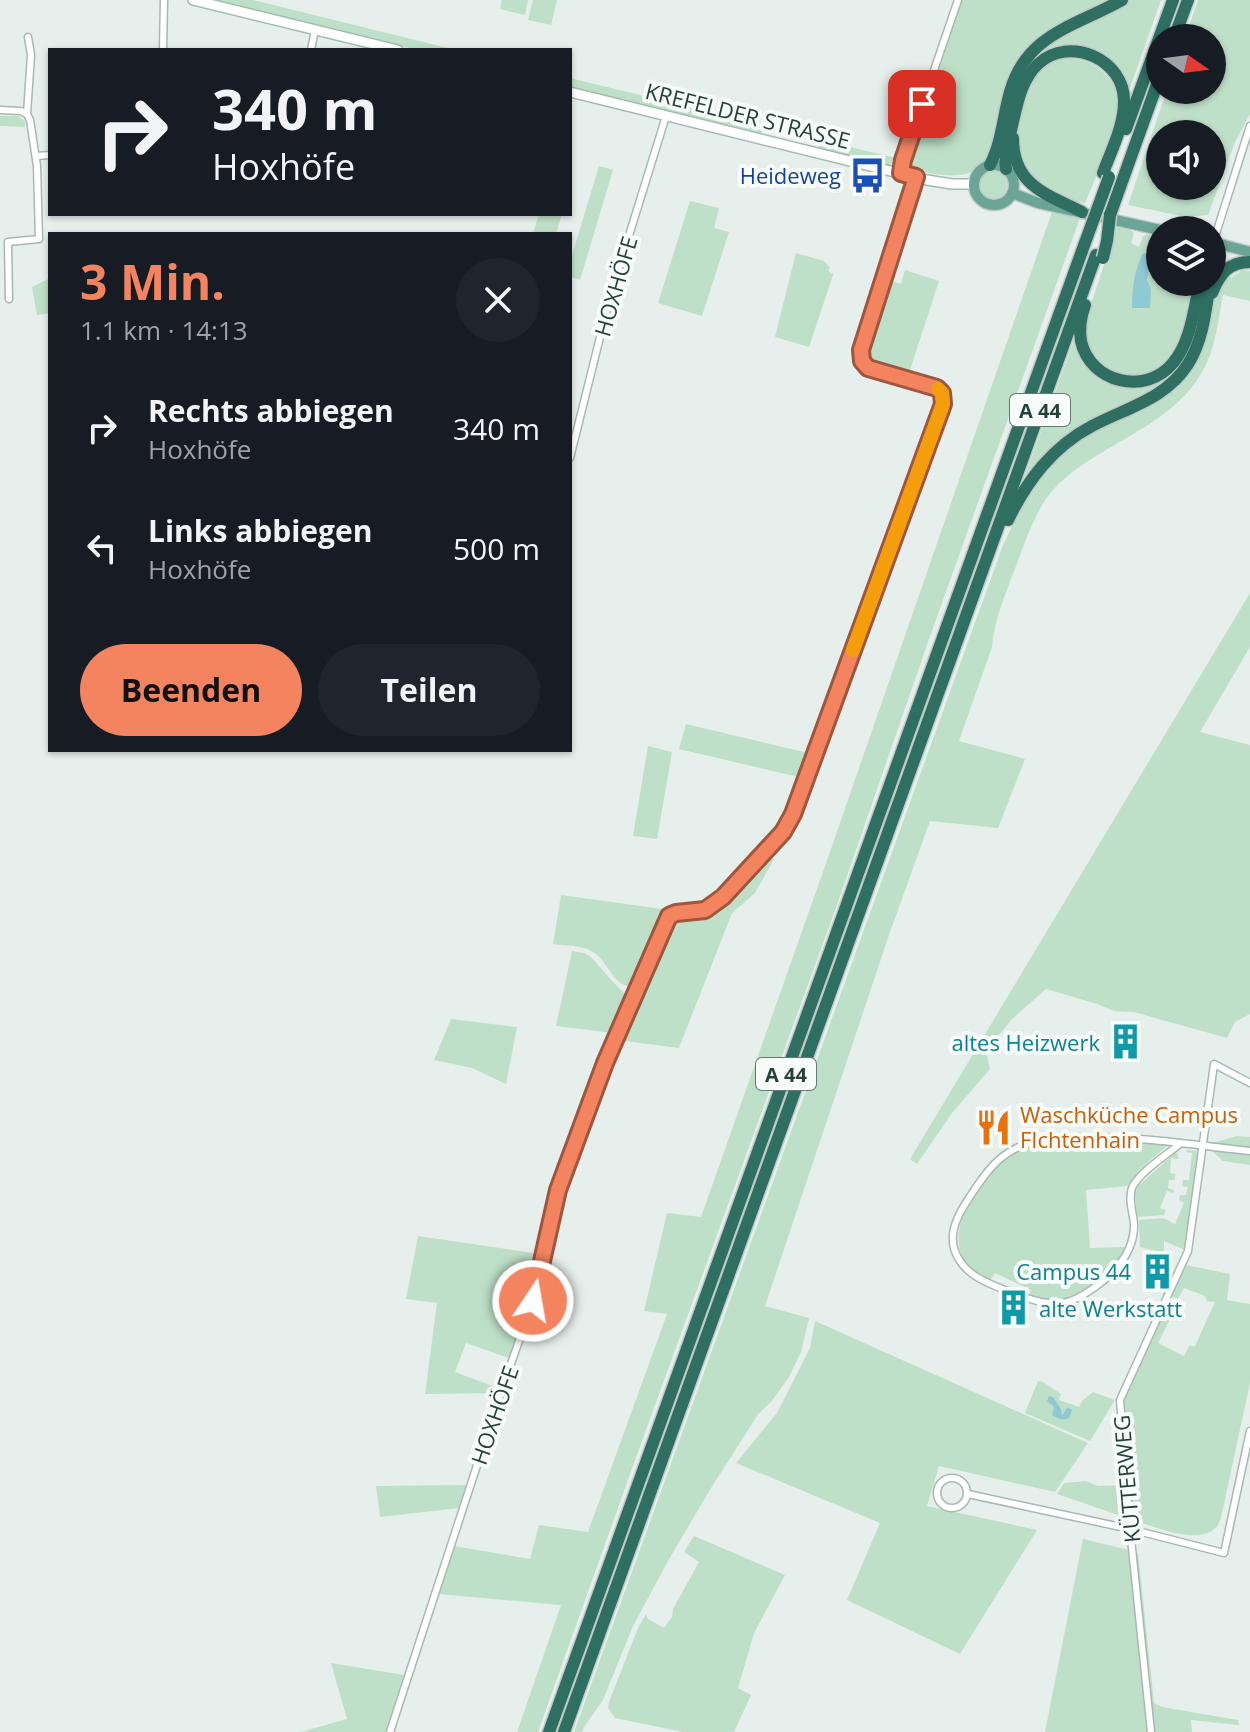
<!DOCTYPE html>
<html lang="de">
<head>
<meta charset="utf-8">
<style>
	:root { --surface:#171b24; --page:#20242c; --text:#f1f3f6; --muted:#9ea1a6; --accent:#f4845f }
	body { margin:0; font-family:"Open Sans",sans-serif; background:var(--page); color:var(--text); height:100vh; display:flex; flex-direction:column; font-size:30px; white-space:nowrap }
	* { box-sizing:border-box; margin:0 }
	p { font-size:26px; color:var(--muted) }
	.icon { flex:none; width:44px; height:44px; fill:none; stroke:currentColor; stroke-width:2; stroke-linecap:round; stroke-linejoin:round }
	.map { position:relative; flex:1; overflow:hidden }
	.sheet { position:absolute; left:48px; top:232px; width:524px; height:520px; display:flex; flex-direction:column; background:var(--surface); border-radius:0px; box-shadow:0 2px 6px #0004 }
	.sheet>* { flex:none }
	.banner { position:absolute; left:48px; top:48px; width:524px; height:168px; border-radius:0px; box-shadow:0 2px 6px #0004; background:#171b24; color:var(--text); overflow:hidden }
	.needle { width:52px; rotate:104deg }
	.buttons { position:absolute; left:1146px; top:24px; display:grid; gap:16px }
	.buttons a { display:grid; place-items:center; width:80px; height:80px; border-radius:50%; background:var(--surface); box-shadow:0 2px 6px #0004; font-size:40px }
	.pin { position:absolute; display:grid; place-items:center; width:68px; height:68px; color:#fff; margin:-34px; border-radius:16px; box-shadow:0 4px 12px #0006 }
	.me { position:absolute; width:88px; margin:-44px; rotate:12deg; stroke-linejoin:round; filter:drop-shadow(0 0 6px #0008) }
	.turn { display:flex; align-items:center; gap:28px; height:168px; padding:0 32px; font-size:36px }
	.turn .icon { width:104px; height:104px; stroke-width:2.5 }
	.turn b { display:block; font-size:56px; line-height:68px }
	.round { display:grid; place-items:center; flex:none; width:84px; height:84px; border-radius:42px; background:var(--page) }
	.summary { display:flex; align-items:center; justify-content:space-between; height:136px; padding:0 32px }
	h1 { font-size:48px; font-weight:700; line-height:60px; color:var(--accent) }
	.cta { display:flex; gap:16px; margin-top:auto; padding:16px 32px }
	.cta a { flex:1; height:92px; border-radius:48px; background:var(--accent); color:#111; font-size:32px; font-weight:700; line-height:92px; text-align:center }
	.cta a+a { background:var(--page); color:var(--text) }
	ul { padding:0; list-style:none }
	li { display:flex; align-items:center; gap:24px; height:120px; padding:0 32px }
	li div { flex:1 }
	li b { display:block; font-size:30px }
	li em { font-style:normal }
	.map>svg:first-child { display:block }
	.green { fill:#bfe0c8; fill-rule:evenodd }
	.water { fill:#8ec9d4 }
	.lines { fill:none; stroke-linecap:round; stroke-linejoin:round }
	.minor-casing { stroke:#a8b8b2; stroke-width:9 }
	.secondary-casing { stroke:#a4bbb3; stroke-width:12 }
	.primary-casing { stroke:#c2cac8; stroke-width:13 }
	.motorway-casing { stroke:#c2cac8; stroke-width:15 }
	.minor { stroke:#fff; stroke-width:6 }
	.secondary { stroke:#fff; stroke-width:9 }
	.primary { stroke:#6aa596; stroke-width:10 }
	.motorway { stroke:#2f6f62; stroke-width:12 }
	.motorway-bridge-casing { stroke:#c2cac8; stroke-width:15; stroke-linecap:butt }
	.motorway-bridge { stroke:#2f6f62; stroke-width:12 }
	.route-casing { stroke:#9f563e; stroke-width:20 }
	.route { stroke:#f4845f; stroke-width:14 }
	.slow { stroke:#f59e0b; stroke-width:14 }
	.labels { text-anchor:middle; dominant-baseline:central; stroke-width:8; stroke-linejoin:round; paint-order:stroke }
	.shield { fill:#f7fbf9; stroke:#637a73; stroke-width:2 }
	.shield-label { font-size:20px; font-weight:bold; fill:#24423a }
	.street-label { font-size:22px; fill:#24423a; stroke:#f7fbf9 }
	.transit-label { font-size:22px; fill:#164399; stroke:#f7fbf9; text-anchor:end }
	.culture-label { font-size:22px; fill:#0d838f; stroke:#f7fbf9; text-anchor:end }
	.food-label { font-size:22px; fill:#c56008; stroke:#f7fbf9; text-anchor:start }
</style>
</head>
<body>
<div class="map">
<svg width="1250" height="1732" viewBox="0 0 1250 1732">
	<rect width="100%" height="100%" fill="#e6efeb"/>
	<g class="green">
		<polygon points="212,0 253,0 456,50 418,50"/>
		<polygon points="502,0 528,0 525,15 500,9"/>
		<polygon points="533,0 557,0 551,25 528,20"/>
		<path d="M962 0H1109C1074 22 1043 23 1017 61 999 87 1001 115 992 144 991 149 989 158 986 162 980 170 969 174 959 175 944 177 925 172 910 170L909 156Z"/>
		<polygon points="1129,0 1161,0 1125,102 1103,58 1040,56 1031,63 1001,160 995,160 1031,53"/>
		<path d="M1198 0H1250V114L1235 142 1208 215 1186 217 1128 205 1167 90H1212V38H1185ZM1160 134H1212V186H1160Z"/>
		<path d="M1061 59C1079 58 1093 61 1106 75 1114 84 1120 97 1119 109 1118 117 1115 125 1112 133 1104 157 1095 180 1085 203L1057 196 1028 176 1016 143 1017 121 1023 94 1033 76 1046 65Z"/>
		<polygon points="570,78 768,126 760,134 570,87"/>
		<polygon points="0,116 18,116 25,121 25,127 0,126"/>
		<polygon points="821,140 900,159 890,166 818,148"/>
		<polygon points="599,166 613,170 580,280 570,277 570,262"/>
		<circle cx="993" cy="185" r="14"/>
		<polygon points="690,201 719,208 714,228 729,232 702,316 658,303"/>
		<polygon points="1052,212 1080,218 928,642 837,905 634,1463 538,1732 517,1732 561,1605 438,1594 453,1546 530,1559 539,1525 588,1532 667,1314 644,1311 667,1213 701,1217 824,869"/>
		<polygon points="539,214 562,214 556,234 533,234"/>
		<path d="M1117 226 1130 229 1134 233 1131 243 1139 247 1143 236 1149 234 1160 239V282H1194C1190 305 1185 340 1170 358 1155 378 1123 383 1103 367 1088 355 1085 334 1087 316Z"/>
		<polygon points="796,253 824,261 830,268 828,270 831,274 834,272 809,347 775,337"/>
		<polygon points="905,270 939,281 908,376 869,364 865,359 864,348 887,279 901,284"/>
		<path d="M1229 270 1231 278 1242 270 1250 271V301L1223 295C1219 315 1217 335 1210 355 1186 421 1111 438 1063 480 1036 503 1027 539 1014 571 1005 596 994 620 992 647L959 741 1025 759 998 828 930 821 889 935 765 1306 809 1318 801 1352 789 1377 772 1401 759 1413 711 1488 668 1561 633 1626 603 1700 584 1727 582 1732H574L1002 548C1020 507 1041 465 1080 440 1102 425 1129 419 1151 404 1166 395 1184 374 1195 361 1212 341 1207 306 1218 285 1221 280 1226 275 1229 270Z"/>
		<polygon points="50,278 50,313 37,315 32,287"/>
		<polygon points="1077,332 1085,358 1139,384 1190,346 1182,363 1173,375 1148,395 1091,424 1022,484"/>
		<polygon points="1250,593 1250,647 1200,732 1250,745 1250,1014 1235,1022 1227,1038 1134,1012 1114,1011 1097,1004 1046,989 1012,1019 986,1051 990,1069 952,1113 917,1164 910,1159"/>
		<polygon points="686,724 812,754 803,778 679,749"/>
		<polygon points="648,746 672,752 657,839 633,836"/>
		<polygon points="765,857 774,859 755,893 732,913 679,1048 617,1040 673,917 709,914 736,890"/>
		<path d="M561 895 669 910 634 988C609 984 610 961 591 951 581 945 565 946 553 944Z"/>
		<polygon points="572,951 584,953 592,958 612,981 626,995 628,1001 613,1033 556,1026"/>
		<polygon points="451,1019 517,1027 506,1084 472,1068 434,1060"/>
		<polygon points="1237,1136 1250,1137 1250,1148 1212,1143"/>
		<path d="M1124 1141 1165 1143 1167 1146 1139 1170 1127 1186 1086 1190 1090 1248 1127 1247C1111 1271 1085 1300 1053 1301 1044 1302 1037 1299 1029 1296L1031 1290 995 1273 990 1280C979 1273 968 1268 962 1256 946 1221 989 1164 1020 1150 1049 1136 1092 1141 1124 1141Z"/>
		<polygon points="1187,1150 1199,1151 1185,1250 1164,1241 1164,1253 1140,1247 1139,1220 1163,1218 1175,1224 1184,1203 1179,1200 1180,1195 1186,1195 1188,1187 1182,1186 1183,1180 1189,1180 1192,1153 1187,1152"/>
		<polygon points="1211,1150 1250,1155 1250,1165 1223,1161"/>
		<polygon points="1175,1153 1178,1154 1178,1159 1171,1158 1170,1173 1175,1174 1175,1180 1169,1180 1168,1188 1174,1190 1173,1193 1167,1191 1160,1208 1166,1210 1164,1215 1137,1217 1135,1194 1139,1185"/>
		<polygon points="418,1236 533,1253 522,1301 530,1301 509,1358 466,1343 455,1372 498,1388 497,1393 425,1394 437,1303 406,1299"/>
		<path d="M1186 1265 1230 1274 1227 1300 1250 1304V1383L1222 1513C1222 1515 1219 1524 1218 1525 1202 1548 1154 1526 1132 1520L1122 1402 1168 1301 1176 1307 1158 1343 1184 1356 1189 1346H1195L1215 1302 1207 1301 1205 1296 1184 1288 1178 1299 1171 1296Z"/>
		<polygon points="815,1321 1088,1443 1055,1492 939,1466 927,1506 1037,1530 960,1654 847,1600 880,1523 736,1463 777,1413 810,1348"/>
		<polygon points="1038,1381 1043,1382 1061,1394 1059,1400 1079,1407 1082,1401 1093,1392 1115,1400 1090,1441 1025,1413"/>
		<polygon points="1086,1481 1098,1486 1124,1485 1127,1518 1057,1494 1064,1483"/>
		<polygon points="466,1485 459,1508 380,1517 376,1486"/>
		<polygon points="694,1536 785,1575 754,1633 738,1688 751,1695 734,1732 683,1732 615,1718 608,1708 609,1702 638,1628 646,1614 648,1619 664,1628 672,1617 673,1609 699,1562 684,1552"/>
		<polygon points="1083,1539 1129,1550 1131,1554 1149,1732 1045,1732"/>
		<polygon points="1135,1553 1138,1553 1154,1703 1162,1707 1238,1720 1239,1725 1191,1720 1192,1732 1153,1732"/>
		<polygon points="331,1663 404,1675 386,1732 301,1732 347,1719"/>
	</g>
	<g class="water">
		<path d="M1145 253 1151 257 1147 280 1151 289 1150 308H1132C1132 290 1134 272 1142 255Z"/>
		<path d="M1049 1396 1053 1397C1057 1404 1062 1407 1062 1416L1067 1408 1072 1409C1070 1424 1061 1420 1052 1415L1054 1407 1047 1401Z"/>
	</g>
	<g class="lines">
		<defs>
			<g id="minor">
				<polyline points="163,50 164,0"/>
				<polyline points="311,50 315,30"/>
				<polyline points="0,110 21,111 27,114"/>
				<polyline points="36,156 50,155"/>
				<polyline points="901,173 906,152 958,0"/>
				<polyline points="1213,243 1250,126"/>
				<polyline points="9,299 8,242 39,239 37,166 30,120 27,114 31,55 28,37"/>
				<polyline points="570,458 610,297 666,116"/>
				<path d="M1181 1143C1168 1154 1138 1173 1132 1188 1128 1200 1133 1212 1134 1224 1135 1256 1108 1280 1083 1295 1073 1301 1061 1305 1049 1303 1033 1302 982 1283 970 1272 961 1265 953 1252 953 1241 951 1222 967 1201 977 1186 992 1164 1005 1150 1032 1142 1048 1137 1064 1138 1080 1137 1137 1136 1194 1145 1250 1151"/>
				<circle cx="952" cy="1493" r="15"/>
				<polyline points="968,1494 1130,1529 1224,1553 1250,1431"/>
				<polyline points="390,1732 500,1395 533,1301 558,1190 605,1063 669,916 676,913 705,910 723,897 783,832 793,814 943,404 942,393 937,388 868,368 862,361 861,350 916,177"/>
				<polyline points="1151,1732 1130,1529 1120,1400 1188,1251 1214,1064 1250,1083"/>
			</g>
			<g id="secondary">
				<polyline points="193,0 398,50"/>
				<polyline points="570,92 927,180 952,184 973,184"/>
			</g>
			<g id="primary">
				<circle cx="994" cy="185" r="20"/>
				<polyline points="1012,193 1038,203 1160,230"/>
				<polyline points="1212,242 1250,252"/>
			</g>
			<g id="motorway">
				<polyline points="1174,38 1188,0"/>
				<polyline points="1126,129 1173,0"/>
				<path d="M1013 138C1013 186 1047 194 1082 212"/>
				<path d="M990 165C1002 142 1003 116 1010 92 1026 34 1076 26 1122 0"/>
				<path d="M1006 169C1004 155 1009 140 1012 126 1017 105 1021 80 1038 64 1069 35 1125 59 1124 102 1124 126 1111 151 1103 173"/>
				<polyline points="1110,215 1160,76"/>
				<polyline points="1212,273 1214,259 1213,243"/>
				<path d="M1212 293C1220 274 1228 262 1250 262"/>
				<path d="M1085 305C1081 316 1079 329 1081 341 1090 383 1146 396 1173 363 1191 342 1194 308 1200 282"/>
				<path d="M1008 520C1027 481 1052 447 1092 426 1126 408 1166 399 1188 364 1203 341 1206 309 1210 282"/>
				<polyline points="549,1732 1082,251"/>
				<polyline points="564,1732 1096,255"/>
			</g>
		</defs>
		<use href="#minor" class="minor-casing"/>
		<use href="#secondary" class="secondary-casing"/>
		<use href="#primary" class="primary-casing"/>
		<use href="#motorway" class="motorway-casing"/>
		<use href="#minor" class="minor"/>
		<use href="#secondary" class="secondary"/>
		<use href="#primary" class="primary"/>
		<use href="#motorway" class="motorway"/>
		<defs>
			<g id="motorway-bridge">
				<polyline points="1082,251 1109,177"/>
				<polyline points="1103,258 1107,241 1110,215"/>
			</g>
		</defs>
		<use href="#motorway-bridge" class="motorway-bridge-casing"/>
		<use href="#motorway-bridge" class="motorway-bridge"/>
	</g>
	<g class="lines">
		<defs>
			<polyline id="route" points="533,1301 558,1190 605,1063 669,916 676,913 705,910 723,897 783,832 793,814 943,404 942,393 937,388 868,368 862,361 861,350 916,177 901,173 903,160 922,104"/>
		</defs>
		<use href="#route" class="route-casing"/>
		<use href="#route" class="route"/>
		<polyline class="slow" points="853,650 943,404 942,393 938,389"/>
	</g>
	<defs>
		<symbol id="bus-bare" viewBox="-9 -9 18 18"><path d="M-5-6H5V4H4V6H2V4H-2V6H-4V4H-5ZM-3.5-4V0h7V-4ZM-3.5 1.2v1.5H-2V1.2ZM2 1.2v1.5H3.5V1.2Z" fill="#1a4fb4" stroke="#f7fbf9" stroke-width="2.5" paint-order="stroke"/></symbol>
		<symbol id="building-bare" viewBox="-9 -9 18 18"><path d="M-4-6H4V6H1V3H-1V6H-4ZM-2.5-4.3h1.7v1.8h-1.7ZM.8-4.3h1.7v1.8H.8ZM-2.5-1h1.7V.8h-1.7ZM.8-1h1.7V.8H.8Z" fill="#0f9aa8" stroke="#f7fbf9" stroke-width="2.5" paint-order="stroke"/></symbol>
		<symbol id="restaurant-bare" viewBox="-9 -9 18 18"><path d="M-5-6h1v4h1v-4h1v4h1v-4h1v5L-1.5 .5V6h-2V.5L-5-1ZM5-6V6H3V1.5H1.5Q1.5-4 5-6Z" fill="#e8710a" stroke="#f7fbf9" stroke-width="2.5" paint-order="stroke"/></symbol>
	</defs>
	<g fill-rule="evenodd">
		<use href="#bus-bare" x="842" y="150" width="51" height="51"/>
		<use href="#building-bare" x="1100" y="1016" width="51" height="51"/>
		<use href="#restaurant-bare" x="968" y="1102" width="51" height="51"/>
		<use href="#building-bare" x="1132" y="1246" width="51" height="51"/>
		<use href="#building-bare" x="988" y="1282" width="51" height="51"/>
	</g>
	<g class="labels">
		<g class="shield">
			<rect x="1010" y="394" width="60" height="32" rx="6"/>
			<rect x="756" y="1058" width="60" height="32" rx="6"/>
		</g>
		<g class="shield-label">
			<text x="1040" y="410">A 44</text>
			<text x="786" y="1074">A 44</text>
		</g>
		<g class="street-label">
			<text transform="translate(748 115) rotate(14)">KREFELDER STRASSE</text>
			<text transform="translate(615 286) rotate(-74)">HOXHÖFE</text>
			<text transform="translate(494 1415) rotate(-71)">HOXHÖFE</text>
			<text transform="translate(1126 1479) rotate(-95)">KÜTTERWEG</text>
		</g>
		<g class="transit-label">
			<text x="841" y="175">Heideweg</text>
		</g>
		<g class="culture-label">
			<text x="1100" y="1042">altes Heizwerk</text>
			<text x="1131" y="1271">Campus 44</text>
			<text x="1039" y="1308" text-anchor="start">alte Werkstatt</text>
		</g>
		<g class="food-label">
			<text x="1020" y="1114">Waschküche Campus<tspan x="1020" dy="25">FIchtenhain</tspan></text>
		</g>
	</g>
</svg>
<div class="buttons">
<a><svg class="needle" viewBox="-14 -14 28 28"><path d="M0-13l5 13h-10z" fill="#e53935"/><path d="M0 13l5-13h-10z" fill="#9ea1a6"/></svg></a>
<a><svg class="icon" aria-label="sound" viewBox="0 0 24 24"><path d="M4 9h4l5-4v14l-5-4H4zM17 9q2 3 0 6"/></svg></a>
<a><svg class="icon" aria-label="layers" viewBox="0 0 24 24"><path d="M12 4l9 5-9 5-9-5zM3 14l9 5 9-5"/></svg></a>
</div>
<div class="pin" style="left:922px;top:104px;background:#d93025"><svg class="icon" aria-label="arrive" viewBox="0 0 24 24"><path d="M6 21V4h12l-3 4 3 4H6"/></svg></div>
<svg class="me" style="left:533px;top:1301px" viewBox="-20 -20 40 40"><circle r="17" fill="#f4845f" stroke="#fff" stroke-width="3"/><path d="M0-11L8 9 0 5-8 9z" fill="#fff"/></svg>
<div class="banner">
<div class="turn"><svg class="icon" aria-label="right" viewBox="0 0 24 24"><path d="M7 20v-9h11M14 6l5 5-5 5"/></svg><div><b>340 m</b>Hoxhöfe</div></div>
</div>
<section class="sheet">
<div class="summary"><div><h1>3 Min.</h1><p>1.1 km · 14:13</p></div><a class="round"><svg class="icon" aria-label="close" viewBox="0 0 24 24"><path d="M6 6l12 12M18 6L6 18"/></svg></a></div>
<ul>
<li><svg class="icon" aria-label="right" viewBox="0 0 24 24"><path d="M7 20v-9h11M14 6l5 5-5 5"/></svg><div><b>Rechts abbiegen</b><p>Hoxhöfe</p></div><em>340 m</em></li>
<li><svg class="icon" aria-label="left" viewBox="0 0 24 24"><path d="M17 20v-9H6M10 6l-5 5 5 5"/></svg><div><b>Links abbiegen</b><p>Hoxhöfe</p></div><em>500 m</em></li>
</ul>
<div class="cta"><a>Beenden</a><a>Teilen</a></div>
</section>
</div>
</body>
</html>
